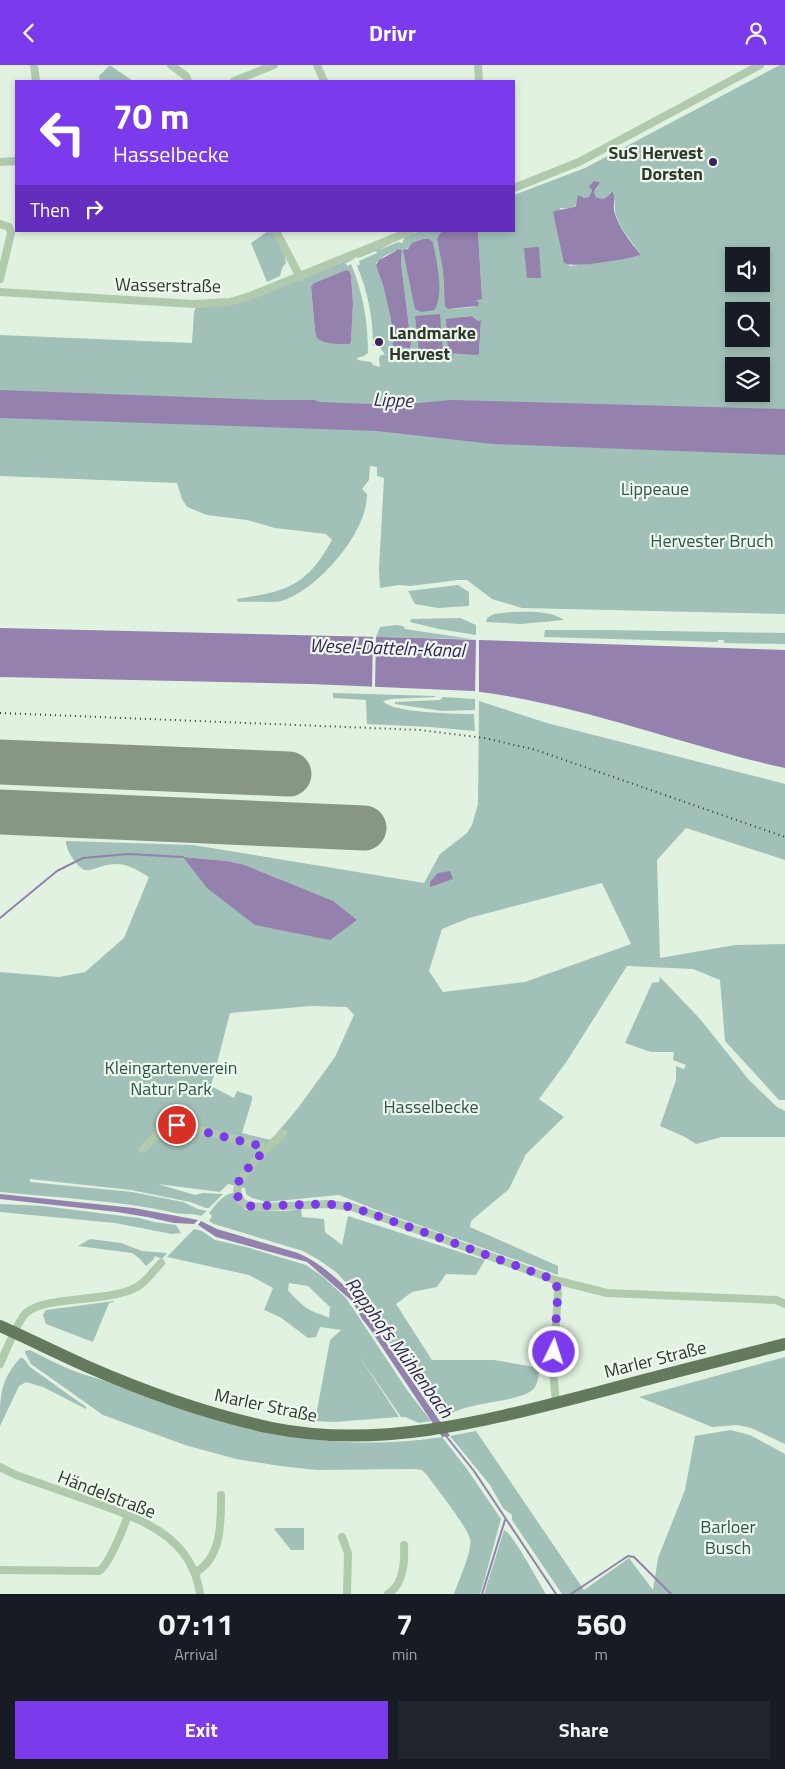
<!DOCTYPE html>
<html lang="en">
<head>
<meta charset="utf-8">
<style>
	:root { --surface:#171b24; --page:#20242c; --text:#f1f3f6; --muted:#9ea1a6; --accent:#7c3aed }
	body { margin:0; font-family:"Titillium Web",sans-serif; background:var(--page); color:var(--text); height:100vh; display:flex; flex-direction:column; font-size:19px; white-space:nowrap }
	* { box-sizing:border-box; margin:0 }
	p { font-size:16px; color:var(--muted) }
	.icon { flex:none; width:28px; height:28px; fill:none; stroke:currentColor; stroke-width:2; stroke-linecap:round; stroke-linejoin:round }
	.map { position:relative; height:1529px; overflow:hidden }
	.sheet { display:flex; flex-direction:column; background:var(--surface); flex:1 }
	.sheet>* { flex:none }
	.hud { position:absolute; left:15px; top:15px; width:500px; height:152px; border-radius:0px; box-shadow:0 2px 8px #0003; background:#7c3aed; color:#fff; overflow:hidden }
	.buttons { position:absolute; left:725px; top:182px; display:grid; gap:10px }
	.buttons a { display:grid; place-items:center; width:45px; height:45px; border-radius:0px; background:var(--surface); box-shadow:0 2px 8px #0003; font-size:25px }
	.pin { position:absolute; display:grid; place-items:center; width:42px; height:42px; color:#fff; margin:-21px; border:2px solid #fff; border-radius:50%; box-shadow:0 1px 5px #0007 }
	.me { position:absolute; width:55px; margin:-28px; rotate:4deg; stroke-linejoin:round; filter:drop-shadow(0 0 4px #0008) }
	.turn { display:flex; align-items:center; gap:18px; height:105px; padding:0 15px; font-size:22px }
	.turn .icon { width:65px; height:65px; stroke-width:2.5 }
	.turn b { display:block; font-size:35px; line-height:42px }
	.then { display:flex; align-items:center; height:48px; padding:0 15px; background:#0003; gap:10px; font-size:19px }
	.eta { display:flex; justify-content:space-evenly; align-items:center; height:85px; text-align:center }
	.eta b { font-size:30px; font-weight:700; line-height:35px }
	.cta { display:flex; gap:10px; margin-top:auto; padding:10px 15px }
	.cta a { flex:1; height:58px; border-radius:0px; background:var(--accent); color:#fff; font-size:20px; font-weight:700; line-height:58px; text-align:center }
	.cta a+a { background:var(--page); color:var(--text) }
	header { display:flex; justify-content:space-between; align-items:center; height:65px; padding:0 15px; background:var(--accent); color:#fff; font-size:22px; font-weight:700 }
	.map>svg:first-child { display:block }
	.green { fill:#a1c0b8; fill-rule:evenodd }
	.water { fill:#9481ad }
	.pier { fill:#e2f2e1 }
	.lines { fill:none; stroke-linecap:round; stroke-linejoin:round }
	.stream { stroke:#9481ad; stroke-width:2 }
	.runway { stroke:#889686; stroke-width:45 }
	.street { stroke:#b1caad; stroke-width:8 }
	.primary { stroke:#65795d; stroke-width:12 }
	.rail { stroke:#2f392b; stroke-width:2; stroke-dasharray:1 4; stroke-linecap:butt }
	.route { stroke:#7c3aed; stroke-width:9; stroke-dasharray:0 16.2 }
	.poi-dot { fill:#3b2358; stroke:#eef9ed; stroke-width:2 }
	.labels { text-anchor:middle; dominant-baseline:central; stroke-width:4.5; stroke-linejoin:round; paint-order:stroke }
	.poi-label { font-size:18px; font-weight:bold; fill:#2f392b; stroke:#eef9ed; text-anchor:end }
	.street-label { font-size:18px; fill:#2f392b; stroke:#eef9ed }
	.park-label { font-size:18px; fill:#30554c; stroke:#eef9ed }
	.water-label { font-size:19px; font-style:italic; fill:#3b2358; stroke:#eef9ed }
</style>
</head>
<body>
<header><svg class="icon" aria-label="back" viewBox="0 0 24 24"><path d="M15 5l-7 7 7 7"/></svg>Drivr<svg class="icon" aria-label="person" viewBox="0 0 24 24"><circle cx="12" cy="8" r="4"/><path d="M4 21q1-7 8-7t8 7"/></svg></header>
<div class="map">
<svg width="785" height="1529" viewBox="0 0 785 1529">
	<rect width="100%" height="100%" fill="#e2f2e1"/>
	<g class="green">
		<path d="M780 0H785V549L522 543 492 534 467 515H458L410 521 399 520 380 523 379 504 384 413 377 411V402L370 401 369 415 362 424 367 429C368 467 317 526 281 536 273 538 248 536 238 537L237 534C287 526 306 522 332 475L326 469 275 463 247 455 207 450 187 442 182 434 177 418 0 411V270L192 278 194 247 196 242 258 231 353 192 354 194 346 198 347 201 351 199C363 228 368 256 368 288L364 291 357 293 358 295 371 297 373 300 380 302 379 293 381 290H385L380 282 373 281C373 253 368 227 357 201L360 199 359 196 377 188 376 186 358 193 357 191 394 177 377 186 398 177 402 178 405 172 420 166H444L440 168 437 174 443 206 444 226 452 244 474 242 477 234H482L478 166H514V130L585 103ZM598 122 594 127 596 132 602 135 607 133 611 126C617 135 613 144 617 153 623 167 633 178 641 190L601 198 569 201 560 143 571 144 584 133 589 132 592 125ZM423 174H429L433 177 439 219 415 243 404 185C411 183 415 176 423 174ZM397 184 402 185 401 198 411 278 393 280 391 255 383 220 376 198 384 191 396 186ZM734 191H761V219H734ZM346 205 349 207 351 210 353 239 351 277 350 279 315 266 311 223 314 218ZM734 246H761V274H734ZM472 251 478 256 481 255 479 289 461 252ZM734 301H761V329H734Z"/>
		<polygon points="109,1 111,1 133,16 100,16 99,11"/>
		<path d="M268 166H272C278 176 285 187 286 198L282 203 280 211 267 217 251 178Z"/>
		<polygon points="458,520 469,527 469,541 438,543 415,539 408,526"/>
		<path d="M512 547C531 547 548 545 564 555L521 559 486 557 487 553 494 549Z"/>
		<polygon points="460,553 476,560 476,570 439,564 410,557 411,554"/>
		<polygon points="396,560 403,561 405,564 471,574 376,572 380,562"/>
		<polygon points="545,565 607,565 785,568 785,579 724,578 724,575 718,575 718,577 544,572"/>
		<path d="M333 628 435 631V632L391 634 383 636C391 648 458 649 474 649L475 666 430 662 367 659 366 635 333 633Z"/>
		<polygon points="443,632 475,634 475,645 442,646 395,639 395,637 440,635"/>
		<path d="M479 636 547 658 785 719V795L686 763 657 795 660 893 735 880 785 879V1035H779L725 976 720 915 693 904 627 901 567 996 539 1034 564 1052 526 1089 509 1124 471 1156 470 1162 558 1201V1210L374 1144 339 1130 266 1137 252 1133 246 1129 245 1123 228 1119 220 1127 158 1119 195 1130 203 1128 223 1129 209 1143H206L190 1137 131 1125 30 1114V1117L132 1127 183 1137 198 1144 207 1146 201 1151C192 1148 185 1150 175 1148 118 1135 58 1133 0 1127V907L59 912 85 907 124 873 149 812C136 804 123 796 107 800 99 801 93 806 84 805 76 800 66 786 66 776L193 780 424 818 440 789 467 768 472 760 478 739ZM183 792 227 796 245 800 282 815ZM602 818 631 879 525 917 443 927 429 906 442 864 469 853ZM311 941 347 942 354 950 335 992 298 1043 271 1075 242 1068 252 1035V1031L237 1026 234 1033 211 1021 230 948Z"/>
		<polygon points="660,912 700,954 749,1015 777,1042 785,1046 785,1072 722,1072 696,1079 685,1072 660,1061 676,1015 676,1001 684,1004 686,1000 673,995 674,987 651,987 625,978 652,918 659,917"/>
		<path d="M233 1128 237 1137 246 1145C262 1144 286 1149 301 1143L302 1152 324 1154 325 1167 342 1180 348 1151 485 1195 476 1210 446 1209 437 1222 412 1227 396 1239 432 1295H494L540 1303C539 1309 538 1317 535 1322 523 1339 467 1335 446 1352L437 1338 419 1320 352 1224 336 1207 319 1195 303 1186 214 1159 209 1156 212 1151 209 1148C215 1140 223 1129 233 1128Z"/>
		<polygon points="0,1139 43,1141 139,1153 154,1157 176,1160 181,1168 172,1169 115,1158 0,1147"/>
		<path d="M194 1164 202 1166 215 1175 246 1182 306 1200 322 1211 346 1233 407 1325 431 1356 419 1358 405 1352H401L359 1291 399 1352 334 1357 315 1356 330 1275 341 1265 320 1262 316 1272 308 1273 280 1252 264 1245 273 1223 249 1210 167 1192ZM289 1218 308 1221 330 1242 329 1253C323 1249 316 1249 310 1245 301 1240 294 1232 288 1225Z"/>
		<polygon points="90,1174 121,1178 142,1186 167,1188 162,1194 155,1191 153,1195 146,1201 139,1193 132,1188 78,1181"/>
		<polygon points="114,1236 114,1237 109,1238 93,1277 46,1259 43,1250 46,1245"/>
		<path d="M30 1285C44 1292 59 1300 74 1306 87 1311 101 1314 114 1319 223 1362 323 1390 442 1372L467 1404 501 1454 481 1527 479 1529H454C458 1517 473 1485 470 1474 467 1461 436 1423 427 1410L422 1405 413 1404 317 1405 280 1401 236 1394 185 1380 103 1350 31 1299 25 1288V1286Z"/>
		<polygon points="785,1292 785,1379 751,1363 737,1360 712,1362 639,1332"/>
		<path d="M20 1293H23L30 1302 86 1342V1344L43 1322 26 1317 19 1321 0 1361C0 1330 0 1316 20 1293Z"/>
		<polygon points="730,1365 750,1370 785,1389 785,1529 562,1529 512,1455 512,1450 503,1443 490,1420 450,1371 476,1366 584,1525 629,1493 653,1525 658,1493 685,1425 695,1371"/>
		<polygon points="276,1463 304,1463 304,1485 291,1485 274,1464"/>
		<path d="M504 1465C513 1468 538 1517 546 1529H484Z"/>
	</g>
	<g class="water">
		<path d="M594 116 600 117 594 127 596 132C604 136 607 133 612 126 616 133 613 138 614 145 617 160 632 179 641 190 627 194 576 204 564 198L553 147C561 143 569 145 576 141L578 130 584 133 589 132 592 125 589 121Z"/>
		<polygon points="444,166 478,166 482,234 477,235 477,237 479,237 478,241 448,244 445,241 443,206 437,174 440,168"/>
		<path d="M423 174H429L433 177C436 193 445 232 434 245L422 247 415 244 414 240 403 185 408 184 412 178Z"/>
		<polygon points="539,182 541,213 527,213 524,183"/>
		<polygon points="397,184 402,185 401,198 411,278 410,283 395,282 393,280 391,255 383,220 376,200 379,195 396,186"/>
		<path d="M346 205 349 206 351 210 353 239 351 277 350 279C339 279 326 280 317 273L315 266 311 222 314 218Z"/>
		<polygon points="440,249 443,288 419,287 415,251"/>
		<polygon points="472,251 478,256 481,255 479,289 476,290 448,288 446,254"/>
		<polygon points="0,325 269,335 314,335 320,337 395,340 452,335 785,344 785,390 493,379 377,366 0,353"/>
		<path d="M0 563 419 573 785 585V703C681 680 580 639 473 626L311 619 0 612Z"/>
		<polygon points="183,792 227,796 245,800 333,836 357,855 330,875 255,860 207,823"/>
		<polygon points="450,806 453,814 430,822 430,817 438,808"/>
		<polygon points="0,1129 134,1143 198,1155 194,1159 174,1158 147,1152 117,1147 0,1134"/>
		<path d="M201 1156 217 1164 298 1188C319 1197 335 1212 352 1228L450 1371 442 1372 370 1264 362 1254 352 1236 307 1197 216 1172 198 1160Z"/>
	</g>
	<g class="pier">
		<polygon points="373,570 376,570 375,624 372,624"/>
		<polygon points="476,573 479,573 479,629 475,629"/>
	</g>
	<g class="lines">
		<g class="stream">
			<polyline points="0,853 57,806 83,793 128,789 183,792"/>
			<polyline points="446,1371 474,1406 556,1529"/>
			<polyline points="482,1529 505,1455"/>
			<polyline points="571,1529 628,1491 634,1492 671,1529"/>
		</g>
		<g class="runway">
			<polyline points="0,697 289,709"/>
			<polyline points="0,747 364,763"/>
		</g>
		<g class="street">
			<polyline points="34,0 36,16"/>
			<polyline points="171,0 186,11 188,16"/>
			<polyline points="317,0 324,16"/>
			<polyline points="478,0 479,16"/>
			<polyline points="234,16 274,0"/>
			<polyline points="0,97 16,96"/>
			<polyline points="514,123 579,97 760,0"/>
			<polyline points="0,159 9,162 11,168 0,214"/>
			<polyline points="276,166 300,212"/>
			<polyline points="0,227 193,239 230,237 250,231 411,166"/>
			<polyline points="283,1068 261,1089 239,1116 237,1126 241,1136 245,1139 250,1141 264,1142 328,1139 352,1142 432,1170 555,1215 607,1228 776,1235 785,1239"/>
			<polyline points="143,1084 157,1070 163,1055 261,1081 261,1089"/>
			<polyline points="555,1215 558,1226 553,1304 556,1338"/>
			<path d="M0 1299C5 1288 18 1255 26 1248 45 1230 109 1238 137 1222 147 1216 153 1206 161 1198"/>
			<path d="M0 1402 16 1410C42 1419 67 1428 93 1437 141 1454 192 1471 200 1529"/>
			<polyline points="342,1472 348,1488 347,1529"/>
			<path d="M0 1505 99 1506C109 1500 124 1462 128 1450"/>
			<path d="M196 1507C222 1492 221 1457 221 1430"/>
			<path d="M388 1529C404 1519 405 1497 404 1480"/>
		</g>
		<path class="primary" d="M0 1261C29 1274 57 1288 86 1301 143 1326 210 1350 272 1363 381 1385 489 1355 595 1328 658 1311 722 1295 785 1279"/>
		<polyline class="rail" points="0,648 420,665 485,673 536,685 785,772"/>
	</g>
	<g class="lines">
		<path class="route" d="M177 1060 261 1081V1089C249 1103 219 1128 250 1141L328 1139 352 1142 432 1170 555 1215 558 1226 554 1287"/>
	</g>
	<g class="poi-dot">
		<circle cx="713" cy="97" r="5"/>
		<circle cx="379" cy="277" r="5"/>
	</g>
	<g class="labels">
		<g class="poi-label">
			<text x="703" y="87">SuS Hervest<tspan x="703" dy="21">Dorsten</tspan></text>
			<text x="389" y="267" text-anchor="start">Landmarke<tspan x="389" dy="21">Hervest</tspan></text>
		</g>
		<g class="street-label">
			<text transform="translate(168 220) rotate(1)">Wasserstraße</text>
			<text transform="translate(655 1294) rotate(-14)">Marler Straße</text>
			<text transform="translate(266 1340) rotate(12)">Marler Straße</text>
			<text transform="translate(107 1429) rotate(21)">Händelstraße</text>
		</g>
		<g class="park-label">
			<text x="655" y="423">Lippeaue</text>
			<text x="712" y="475">Hervester Bruch</text>
			<text x="171" y="1002">Kleingartenverein<tspan x="171" dy="21">Natur Park</tspan></text>
			<text x="431" y="1041">Hasselbecke</text>
			<text x="728" y="1461">Barloer<tspan x="728" dy="21">Busch</tspan></text>
		</g>
		<g class="water-label">
			<text transform="translate(393 334) rotate(2)">Lippe</text>
			<text transform="translate(387 582) rotate(2)">Wesel-Datteln-Kanal</text>
			<text transform="translate(400 1282) rotate(54)">Rapphofs Mühlenbach</text>
		</g>
	</g>
</svg>
<div class="buttons">
<a><svg class="icon" aria-label="sound" viewBox="0 0 24 24"><path d="M4 9h4l5-4v14l-5-4H4zM17 9q2 3 0 6"/></svg></a>
<a><svg class="icon" aria-label="search" viewBox="0 0 24 24"><circle cx="10" cy="10" r="6"/><path d="M15 15l6 6"/></svg></a>
<a><svg class="icon" aria-label="layers" viewBox="0 0 24 24"><path d="M12 4l9 5-9 5-9-5zM3 14l9 5 9-5"/></svg></a>
</div>
<div class="pin" style="left:177px;top:1060px;background:#d93025"><svg class="icon" aria-label="arrive" viewBox="0 0 24 24"><path d="M6 21V4h12l-3 4 3 4H6"/></svg></div>
<svg class="me" style="left:554px;top:1287px" viewBox="-20 -20 40 40"><circle r="17" fill="#7c3aed" stroke="#fff" stroke-width="3"/><path d="M0-11L8 9 0 5-8 9z" fill="#fff"/></svg>
<div class="hud">
<div class="turn"><svg class="icon" aria-label="left" viewBox="0 0 24 24"><path d="M17 20v-9H6M10 6l-5 5 5 5"/></svg><div><b>70 m</b>Hasselbecke</div></div>
<div class="then">Then<svg class="icon" aria-label="right" viewBox="0 0 24 24"><path d="M7 20v-9h11M14 6l5 5-5 5"/></svg></div>
</div>
</div>
<section class="sheet">
<div class="eta">
<div><b>07:11</b><p>Arrival</p></div>
<div><b>7</b><p>min</p></div>
<div><b>560</b><p>m</p></div>
</div>
<div class="cta"><a>Exit</a><a>Share</a></div>
</section>
</body>
</html>
